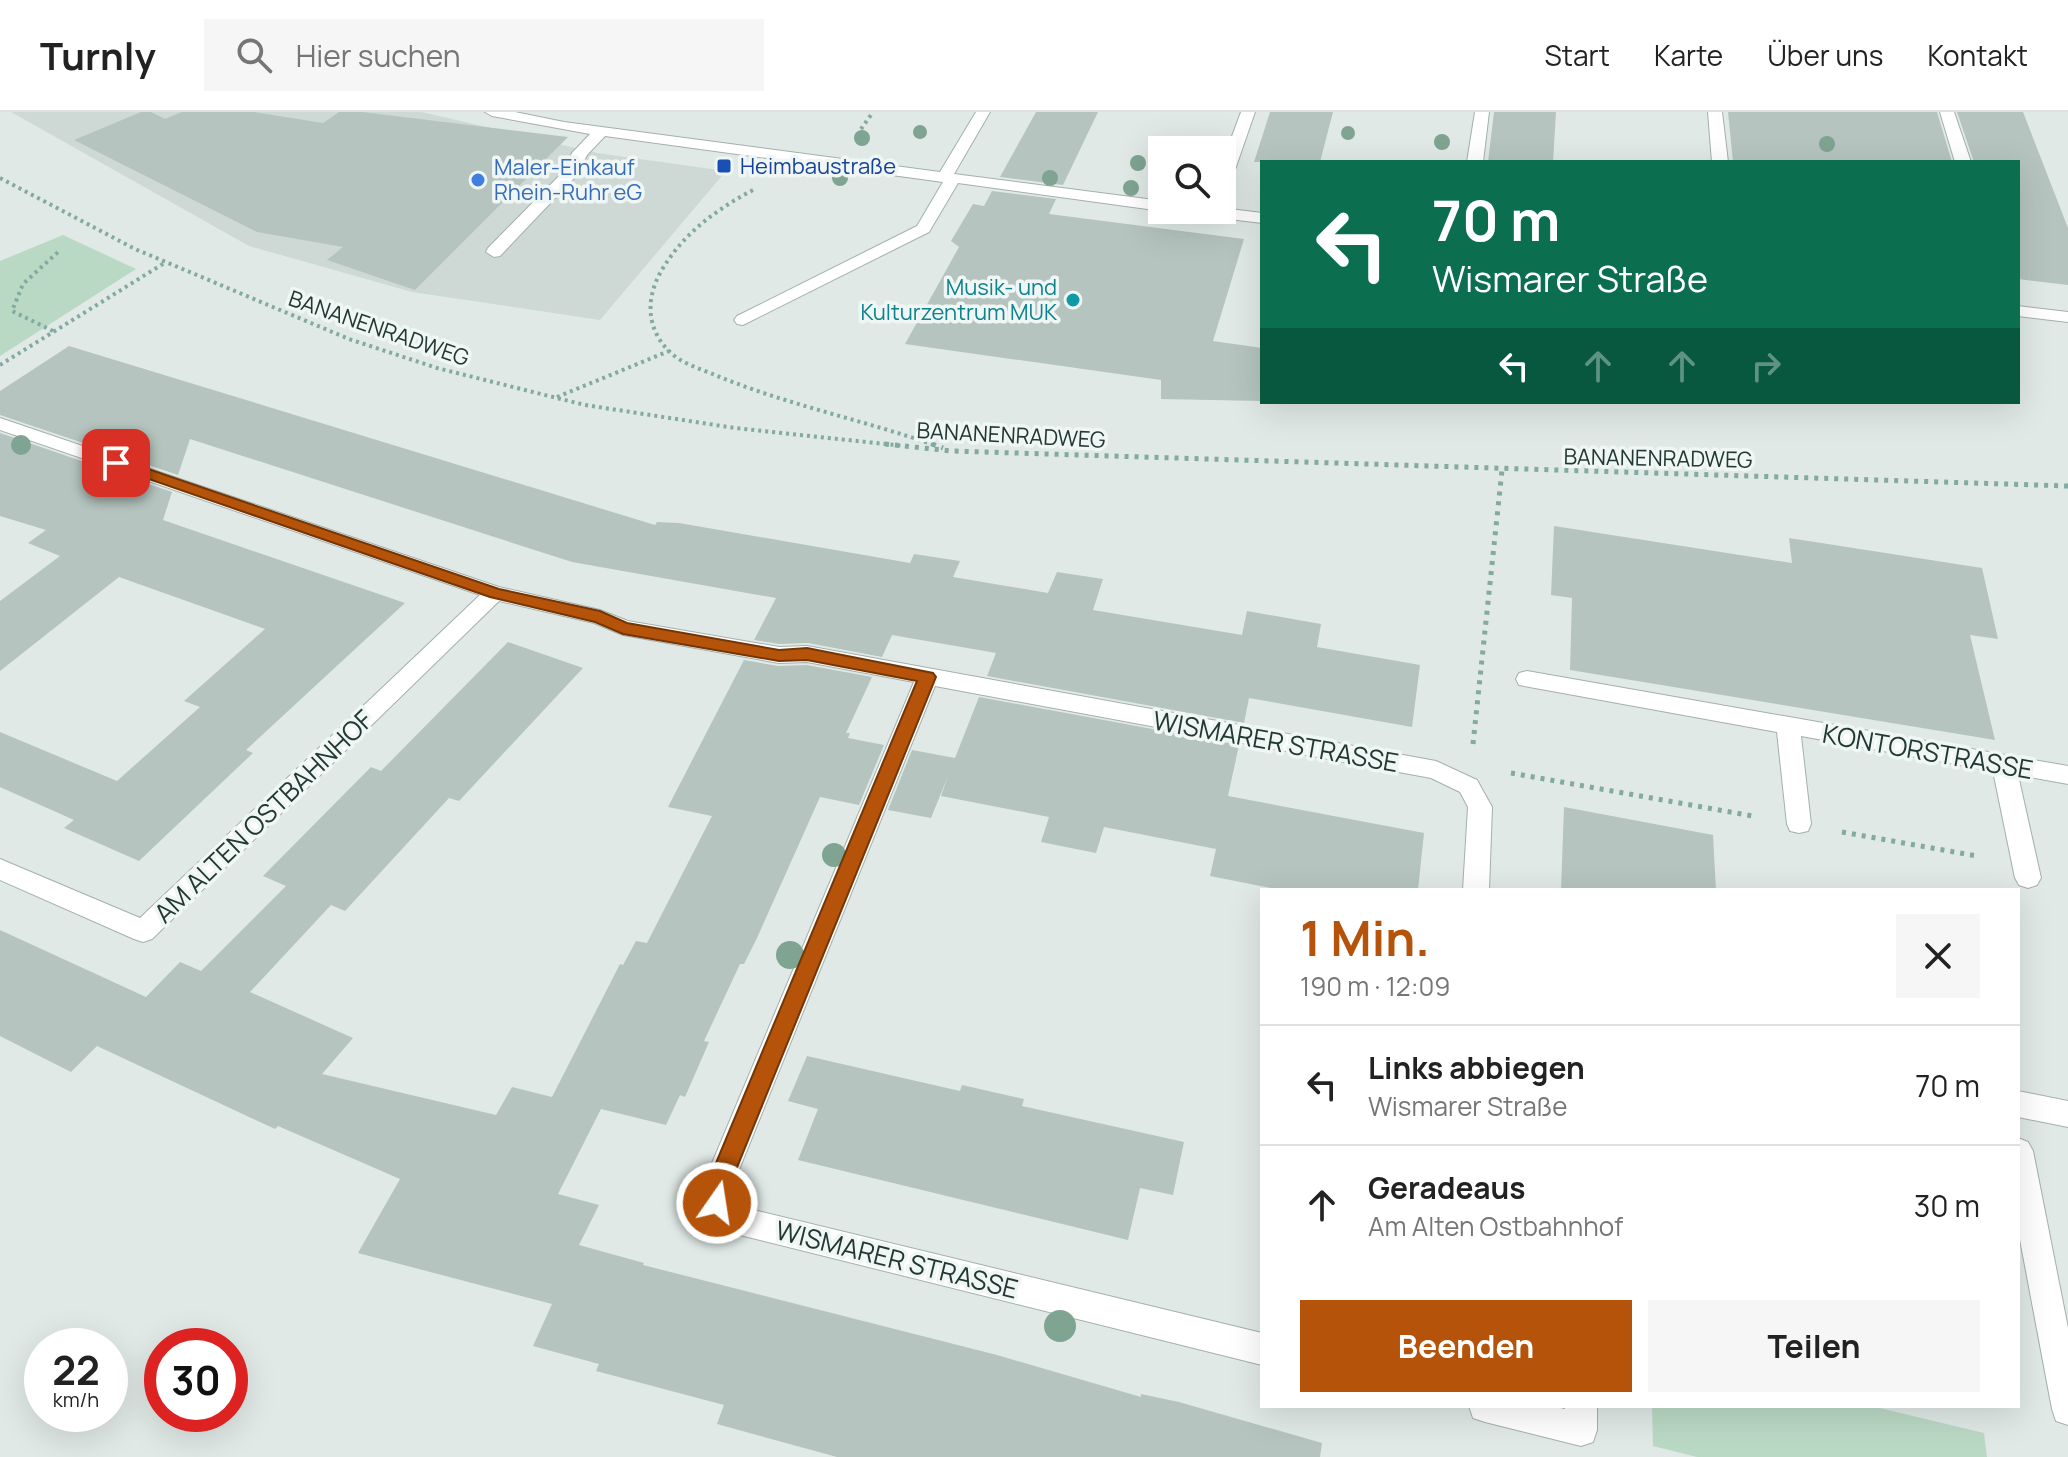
<!DOCTYPE html>
<html lang="de">
<head>
<meta charset="utf-8">
<style>
	:root { --surface:#fff; --page:#f6f6f6; --text:#222; --muted:#767676; --line:#e0e0e0; --accent:#b45309 }
	body { margin:0; font-family:Manrope,sans-serif; background:var(--page); color:var(--text); height:100vh; display:flex; flex-direction:column; font-size:30px; white-space:nowrap }
	* { box-sizing:border-box; margin:0 }
	p { font-size:26px; color:var(--muted) }
	.icon { flex:none; width:44px; height:44px; fill:none; stroke:currentColor; stroke-width:2; stroke-linecap:round; stroke-linejoin:round }
	.map { position:relative; flex:1; overflow:hidden }
	.details { position:absolute; left:1260px; top:776px; width:760px; height:520px; display:flex; flex-direction:column; background:var(--surface); border-radius:0px; box-shadow:0 8px 32px #0002 }
	.details>* { flex:none }
	.guide { position:absolute; left:1260px; top:48px; width:760px; height:244px; border-radius:0px; box-shadow:0 8px 32px #0002; background:#0b6e4f; color:#fff; overflow:hidden }
	.controls { position:absolute; left:1148px; top:24px; display:grid; gap:16px }
	.controls a { display:grid; place-items:center; width:88px; height:88px; border-radius:0px; background:var(--surface); box-shadow:0 8px 32px #0002; font-size:40px }
	.speed { position:absolute; left:24px; top:1216px; display:flex; gap:16px; font-size:40px; font-weight:700; text-align:center }
	.speed>* { display:grid; place-content:center; width:104px; height:104px; border-radius:50%; background:var(--surface); box-shadow:0 8px 32px #0002; line-height:1 }
	.speed small { font-size:20px; font-weight:400 }
	.speed .limit { border:12px solid #d22; background:#fff; color:#111 }
	.pin { position:absolute; display:grid; place-items:center; width:68px; height:68px; color:#fff; margin:-34px; border-radius:16px; box-shadow:0 4px 12px #0006 }
	.me { position:absolute; width:88px; margin:-44px; rotate:13deg; stroke-linejoin:round; filter:drop-shadow(0 0 6px #0008) }
	.turn { display:flex; align-items:center; gap:28px; height:168px; padding:0 40px; font-size:36px }
	.turn .icon { width:104px; height:104px; stroke-width:2.5 }
	.turn b { display:block; font-size:56px; line-height:68px }
	.lanes { display:flex; align-items:center; height:76px; padding:0 40px; background:#0003; justify-content:center; gap:40px; direction:ltr }
	.lanes .off { opacity:.35 }
	.round { display:grid; place-items:center; flex:none; width:84px; height:84px; border-radius:0px; background:var(--page) }
	.headline { display:flex; align-items:center; justify-content:space-between; height:136px; padding:0 40px }
	h1 { font-size:48px; font-weight:700; line-height:60px; color:var(--accent) }
	.primary-button { display:flex; gap:16px; margin-top:auto; padding:16px 40px }
	.primary-button a { flex:1; height:92px; border-radius:0px; background:var(--accent); color:#fff; font-size:32px; font-weight:700; line-height:92px; text-align:center }
	.primary-button a+a { background:var(--page); color:var(--text) }
	ul { padding:0; list-style:none }
	li { display:flex; align-items:center; gap:24px; height:120px; padding:0 40px; border-top:2px solid var(--line) }
	li div { flex:1 }
	li b { display:block; font-size:30px }
	li em { font-style:normal }
	header { display:flex; align-items:center; gap:48px; box-sizing:border-box; height:112px; padding:0 40px; background:var(--surface); border-bottom:2px solid var(--line) }
	header strong { font-size:38px }
	nav { display:flex; gap:44px; margin-inline-start:auto; font-size:28px }
	.search { width:560px; height:72px; background:var(--page); display:flex; align-items:center; gap:20px; box-sizing:border-box; padding:0 28px; border-radius:0px; color:var(--muted); font-size:30px }
	.map>svg:first-child { display:block }
	.built { fill:#ced9d5 }
	.green { fill:#bad9c5 }
	.building { fill:#b5c4bf }
	.lines { fill:none; stroke-linecap:round; stroke-linejoin:round }
	.minor-casing { stroke:#a3b0ad; stroke-width:2 }
	.path-far1 { stroke:#83aaa1; stroke-width:4; stroke-dasharray:3 4; stroke-linecap:butt }
	.path { stroke:#83aaa1; stroke-width:5; stroke-dasharray:4 6; stroke-linecap:butt }
	.minor { fill:#fff; fill-rule:evenodd }
	.tree { fill:#7fa491 }
	.route { fill:#b45309; stroke:#753606; stroke-width:2 }
	.transit-dot { fill:#1a4fb4; stroke:#f0f6f3; stroke-width:3 }
	.shop-dot { fill:#3f7fe0; stroke:#f0f6f3; stroke-width:3 }
	.culture-dot { fill:#0f9aa8; stroke:#f0f6f3; stroke-width:3 }
	.labels { text-anchor:middle; dominant-baseline:central; stroke-width:7; stroke-linejoin:round; paint-order:stroke }
	.far-transit-label { font-size:22px; fill:#164399; stroke:#f0f6f3; text-anchor:start }
	.far-shop-label { font-size:22px; fill:#366cbe; stroke:#f0f6f3; text-anchor:start }
	.far-culture-label { font-size:22px; fill:#0d838f; stroke:#f0f6f3; text-anchor:end }
	.far-street-label { font-size:22px; fill:#223834; stroke:#f0f6f3 }
	.street-label { font-size:26px; fill:#223834; stroke:#f0f6f3 }
</style>
</head>
<body>
<header>
<strong>Turnly</strong>
<div class="search"><svg class="icon" aria-label="search" viewBox="0 0 24 24"><circle cx="10" cy="10" r="6"/><path d="M15 15l6 6"/></svg>Hier suchen</div>
<nav><a>Start</a><a>Karte</a><a>Über uns</a><a>Kontakt</a></nav>
</header>
<div class="map">
<svg width="2068" height="1345" viewBox="0 0 2068 1345">
	<rect width="100%" height="100%" fill="#e0e9e6"/>
	<polygon class="built" points="11,0 422,0 597,41 726,59 600,208 412,180 249,134"/>
	<g class="green">
		<polygon points="63,123 136,157 0,244 0,149"/>
		<polygon points="1652,1294 1871,1294 1984,1321 1987,1345 1697,1345 1653,1334"/>
	</g>
	<g class="building">
		<polygon points="141,0 151,0 165,7 182,0 254,0 323,11 339,0 362,0 568,25 415,178 327,148 343,135 257,120 74,28"/>
		<polygon points="1036,0 1098,0 1063,73 1000,65"/>
		<polygon points="1270,0 1333,0 1320,50 1254,50"/>
		<polygon points="1494,0 1556,0 1553,50 1488,50"/>
		<polygon points="1728,0 1937,0 1952,50 1733,50"/>
		<polygon points="1957,0 2023,0 2068,116 2068,173 2018,167 2018,50 1974,50"/>
		<polygon points="992,79 1056,87 1049,102 1244,127 1213,229 1262,236 1262,289 1161,287 1161,268 905,232 959,135 951,129 973,92 984,94"/>
		<polygon points="69,234 655,413 657,410 679,411 910,451 914,442 960,449 953,465 1048,481 1057,460 1103,467 1093,498 1242,523 1247,499 1321,512 1317,535 1420,553 1412,615 1249,586 1244,611 987,564 996,541 892,523 882,545 808,531 779,532 754,528 776,486 572,450 190,327 178,363 0,303 0,279"/>
		<polygon points="0,321 172,380 163,408 405,491 246,638 253,641 139,749 64,716 74,708 0,675 0,620 117,669 200,595 184,589 265,517 119,465 0,559 0,489 60,444 28,431 46,418 0,404"/>
		<polygon points="1554,414 1792,451 1789,426 1982,456 1998,527 1970,523 1995,628 1570,558 1572,486 1551,483"/>
		<polygon points="508,530 583,556 459,689 449,686 345,799 331,793 250,880 353,926 322,962 496,1003 512,975 552,985 620,852 623,853 636,829 647,831 712,704 668,695 744,548 778,554 807,553 872,565 846,621 850,621 848,626 884,633 859,693 820,685 757,826 744,852 740,852 704,929 709,930 685,985 680,983 666,1013 601,997 558,1082 599,1093 579,1133 644,1151 643,1153 997,1243 1141,1285 1141,1282 1179,1290 1322,1331 1320,1345 837,1345 717,1312 724,1293 596,1259 599,1252 533,1234 552,1192 358,1141 400,1067 278,1014 275,1017 97,934 71,960 0,924 0,818 146,885 180,850 201,859 286,774 263,764 371,655 381,659"/>
		<polygon points="979,585 1239,633 1228,684 1424,721 1418,778 1281,778 1210,764 1216,737 1104,715 1096,741 1041,730 1049,705 941,684 948,664 931,706 888,698 912,638 955,646"/>
		<polygon points="1564,695 1713,723 1716,778 1561,778"/>
		<polygon points="807,944 960,979 962,973 1024,987 1022,994 1184,1030 1173,1083 1140,1076 1128,1128 798,1048 818,997 788,989"/>
	</g>
	<g class="lines">
		<defs>
			<g id="minor">
				<polygon points="485,0 515,0 564,10 940,60 976,0 990,0 954,62 1162,89 1162,98 1165,98 1162,99 958,71 929,120 743,213 737,212 734,208 737,204 917,114 943,70 605,24 587,43 577,63 500,144 494,145 486,140 488,136 565,58 572,41 590,22 492,4"/>
				<polygon points="1241,0 1255,0 1230,72 1222,77 1222,51"/>
				<polygon points="1475,0 1489,0 1483,50 1467,50"/>
				<polygon points="1708,0 1722,0 1728,50 1712,50"/>
				<polygon points="1940,0 1954,0 1971,50 1955,50"/>
				<polygon points="1222,96 1262,101 1262,111 1197,103 1189,98"/>
				<polygon points="2018,194 2068,200 2068,210 2018,204"/>
				<path d="M0 306 499 475 600 498 628 509 779 535 807 534 1436 649 1477 668 1492 695 1489 778H1463L1468 695 1460 680 1431 666 935 574 732 1075V1086L741 1095 1262 1221V1253L732 1121C711 1113 702 1097 702 1075L914 570 807 550 779 551 623 523 594 511 499 489 152 827 143 830 134 827 0 768V747L140 806 480 483 0 318Z"/>
				<polygon points="1527,559 2068,654 2068,672 2018,663 2041,766 2037,773 2028,776 2019,773 2015,766 1993,659 1801,624 1811,712 1808,719 1799,721 1790,719 1787,712 1777,620 1519,573 1516,567 1519,561"/>
				<polygon points="2018,979 2068,989 2068,1015 2018,1005"/>
				<polygon points="2018,1026 2028,1030 2033,1039 2068,1216 2068,1313 2056,1309 2052,1297 2018,1117"/>
				<polygon points="1469,1294 1551,1294 1565,1297 1565,1294 1597,1294 1597,1318 1593,1330 1581,1334 1485,1310 1473,1306"/>
			</g>
		</defs>
		<use href="#minor" class="minor-casing"/>
		<g class="path-far1">
			<polyline points="861,17 873,0"/>
			<polyline points="0,66 135,137 349,227 437,256 585,293 735,316 904,334"/>
			<path d="M753 78C715 98 680 124 659 163 645 191 648 220 671 241 683 252 701 257 715 263 787 293 864 308 937 334"/>
			<polyline points="53,219 12,199 23,172 58,140"/>
			<polyline points="0,253 166,150"/>
			<polyline points="557,285 669,239"/>
		</g>
		<g class="path">
			<polyline points="885,332 952,339 2068,374"/>
			<polyline points="932,332 943,336"/>
			<polyline points="1473,632 1502,358"/>
			<polyline points="1511,661 1753,704"/>
			<polyline points="1842,720 1977,744"/>
		</g>
		<use href="#minor" class="minor"/>
	</g>
	<g class="tree">
		<circle cx="920" cy="20" r="7"/>
		<circle cx="1348" cy="21" r="7"/>
		<circle cx="862" cy="26" r="8"/>
		<circle cx="1442" cy="30" r="8"/>
		<circle cx="1827" cy="32" r="8"/>
		<circle cx="1138" cy="51" r="8"/>
		<circle cx="840" cy="66" r="8"/>
		<circle cx="1050" cy="66" r="8"/>
		<circle cx="1131" cy="76" r="8"/>
		<circle cx="21" cy="333" r="10"/>
		<circle cx="834" cy="743" r="12"/>
		<circle cx="790" cy="843" r="14"/>
		<circle cx="1060" cy="1214" r="16"/>
	</g>
	<polygon class="route" points="116,346 499,477 600,499 627,511 779,538 807,536 933,561 936,565 729,1075 725,1098 717,1102 709,1098 706,1075 917,569 807,548 779,549 623,522 595,510 490,485 111,354 108,351"/>
	<rect class="transit-dot" x="716" y="46" width="16" height="16" rx="4"/>
	<circle class="shop-dot" cx="478" cy="68" r="8"/>
	<circle class="culture-dot" cx="1073" cy="188" r="8"/>
	<g class="labels">
		<g class="far-transit-label">
			<text x="740" y="54">Heimbaustraße</text>
		</g>
		<g class="far-shop-label">
			<text x="494" y="55">Maler-Einkauf<tspan x="494" dy="25">Rhein-Ruhr eG</tspan></text>
		</g>
		<g class="far-culture-label">
			<text x="1057" y="175">Musik- und<tspan x="1057" dy="25">Kulturzentrum MUK</tspan></text>
		</g>
		<g class="far-street-label">
			<text transform="translate(379 216) rotate(19)">BANANENRADWEG</text>
			<text transform="translate(1011 323) rotate(3)">BANANENRADWEG</text>
			<text transform="translate(1658 346) rotate(1)">BANANENRADWEG</text>
		</g>
		<g class="street-label">
			<text transform="translate(1276 629) rotate(10)">WISMARER STRASSE</text>
			<text transform="translate(1928 639) rotate(10)">KONTORSTRASSE</text>
			<text transform="translate(263 704) rotate(-44)">AM ALTEN OSTBAHNHOF</text>
			<text transform="translate(897 1147) rotate(14)">WISMARER STRASSE</text>
		</g>
	</g>
</svg>
<div class="controls">
<a><svg class="icon" aria-label="search" viewBox="0 0 24 24"><circle cx="10" cy="10" r="6"/><path d="M15 15l6 6"/></svg></a>
</div>
<div class="speed"><div>22<small>km/h</small></div><div class="limit">30</div></div>
<div class="pin" style="left:116px;top:351px;background:#d93025"><svg class="icon" aria-label="arrive" viewBox="0 0 24 24"><path d="M6 21V4h12l-3 4 3 4H6"/></svg></div>
<svg class="me" style="left:717px;top:1091px" viewBox="-20 -20 40 40"><circle r="17" fill="#b45309" stroke="#fff" stroke-width="3"/><path d="M0-11L8 9 0 5-8 9z" fill="#fff"/></svg>
<div class="guide">
<div class="turn"><svg class="icon" aria-label="left" viewBox="0 0 24 24"><path d="M17 20v-9H6M10 6l-5 5 5 5"/></svg><div><b>70 m</b>Wismarer Straße</div></div>
<div class="lanes"><svg class="icon" aria-label="left" viewBox="0 0 24 24"><path d="M17 20v-9H6M10 6l-5 5 5 5"/></svg><svg class="icon off" aria-label="ahead" viewBox="0 0 24 24"><path d="M12 20V5M6 11l6-6 6 6"/></svg><svg class="icon off" aria-label="ahead" viewBox="0 0 24 24"><path d="M12 20V5M6 11l6-6 6 6"/></svg><svg class="icon off" aria-label="right" viewBox="0 0 24 24"><path d="M7 20v-9h11M14 6l5 5-5 5"/></svg></div>
</div>
<section class="details">
<div class="headline"><div><h1>1 Min.</h1><p>190 m · 12:09</p></div><a class="round"><svg class="icon" aria-label="close" viewBox="0 0 24 24"><path d="M6 6l12 12M18 6L6 18"/></svg></a></div>
<ul>
<li><svg class="icon" aria-label="left" viewBox="0 0 24 24"><path d="M17 20v-9H6M10 6l-5 5 5 5"/></svg><div><b>Links abbiegen</b><p>Wismarer Straße</p></div><em>70 m</em></li>
<li><svg class="icon" aria-label="ahead" viewBox="0 0 24 24"><path d="M12 20V5M6 11l6-6 6 6"/></svg><div><b>Geradeaus</b><p>Am Alten Ostbahnhof</p></div><em>30 m</em></li>
</ul>
<div class="primary-button"><a>Beenden</a><a>Teilen</a></div>
</section>
</div>
</body>
</html>
